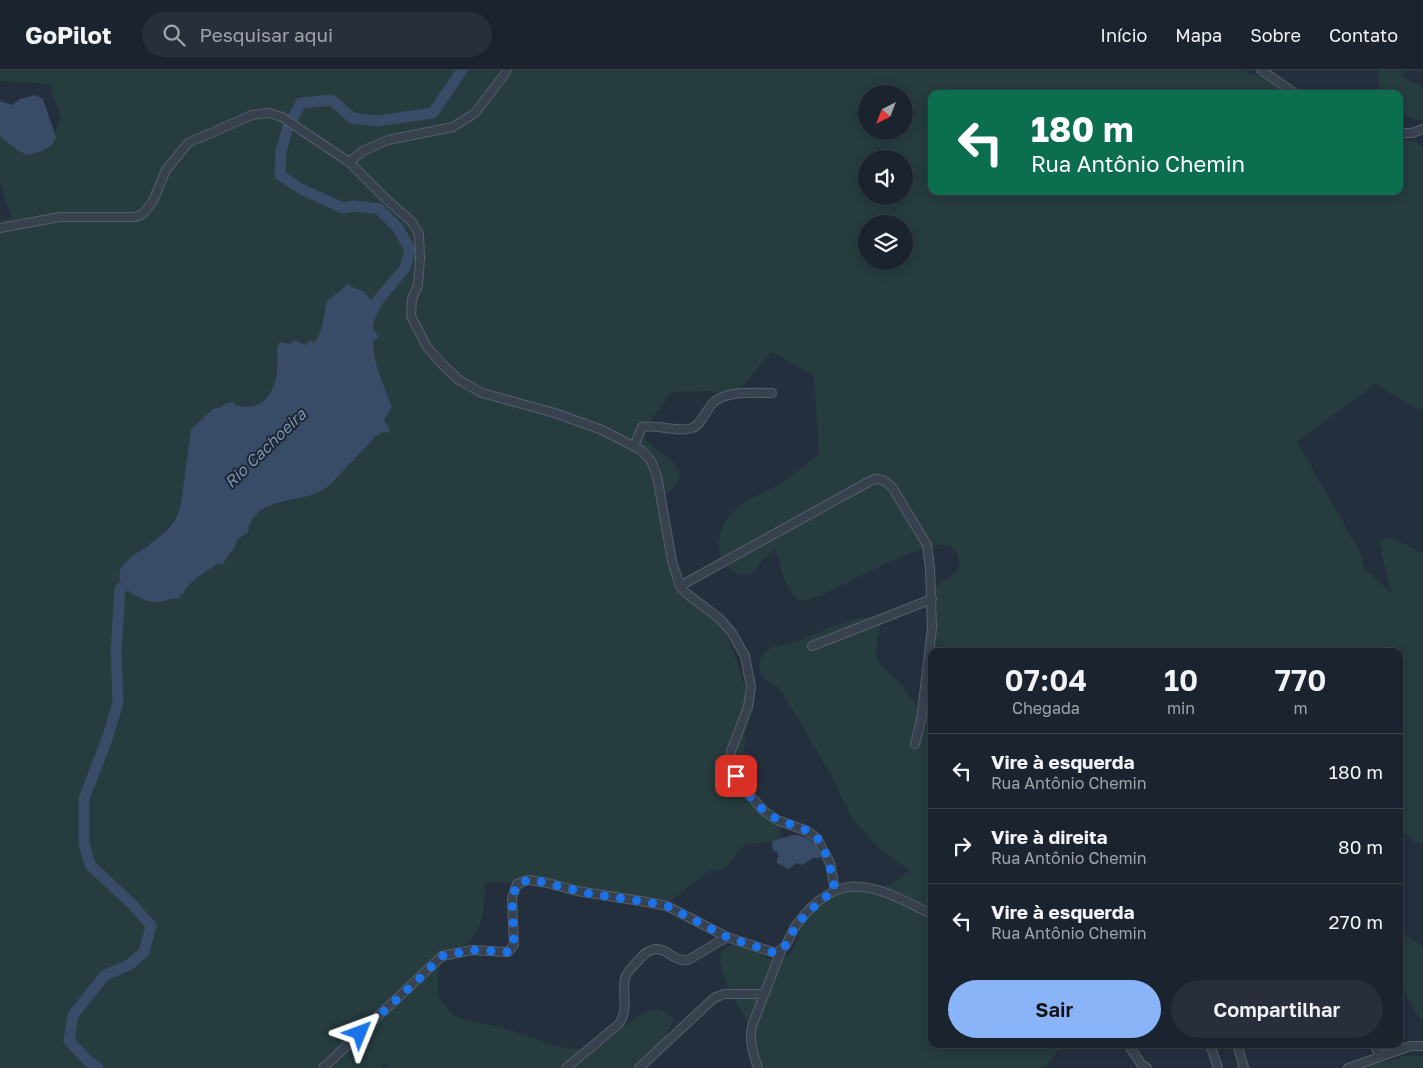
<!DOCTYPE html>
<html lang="pt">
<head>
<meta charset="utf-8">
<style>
	:root { --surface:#1b232e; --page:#282f3a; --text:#f1f3f6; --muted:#a0a4aa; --line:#39404a; --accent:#8ab4f8 }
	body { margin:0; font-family:"Golos Text",sans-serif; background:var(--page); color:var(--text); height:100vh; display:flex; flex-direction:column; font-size:19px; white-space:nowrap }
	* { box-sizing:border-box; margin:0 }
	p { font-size:16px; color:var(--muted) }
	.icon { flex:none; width:28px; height:28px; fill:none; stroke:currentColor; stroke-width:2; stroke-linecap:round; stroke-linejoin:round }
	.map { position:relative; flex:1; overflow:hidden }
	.side { position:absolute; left:928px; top:578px; width:475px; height:400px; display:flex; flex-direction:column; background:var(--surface); border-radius:10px; box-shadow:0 2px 12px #0003,0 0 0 1px var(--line) }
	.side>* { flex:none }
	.hud { position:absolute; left:928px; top:20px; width:475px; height:105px; border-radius:10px; box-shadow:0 2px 12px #0003,0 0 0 1px var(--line); background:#0b6e4f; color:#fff; overflow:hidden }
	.needle { width:32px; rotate:222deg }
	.controls { position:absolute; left:858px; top:15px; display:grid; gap:10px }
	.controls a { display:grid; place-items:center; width:55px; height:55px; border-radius:50%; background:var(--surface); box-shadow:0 2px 12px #0003,0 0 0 1px var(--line); font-size:25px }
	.pin { position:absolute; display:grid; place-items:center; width:42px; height:42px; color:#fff; margin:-21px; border-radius:10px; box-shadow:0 2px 8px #0006 }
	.me { position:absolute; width:55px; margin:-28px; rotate:46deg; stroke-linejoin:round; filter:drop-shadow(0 0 4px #0008) }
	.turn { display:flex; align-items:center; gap:18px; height:105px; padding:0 20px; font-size:22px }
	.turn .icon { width:65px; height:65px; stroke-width:2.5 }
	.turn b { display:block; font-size:35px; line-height:42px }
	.eta { display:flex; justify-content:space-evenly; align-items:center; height:85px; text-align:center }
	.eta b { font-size:30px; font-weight:600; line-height:35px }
	.primary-button { display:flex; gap:10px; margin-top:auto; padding:10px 20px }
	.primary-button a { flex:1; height:58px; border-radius:30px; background:var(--accent); color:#111; font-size:20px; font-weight:600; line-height:58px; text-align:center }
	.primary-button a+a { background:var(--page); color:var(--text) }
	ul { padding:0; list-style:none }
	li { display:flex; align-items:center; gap:15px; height:75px; padding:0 20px; border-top:1px solid var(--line) }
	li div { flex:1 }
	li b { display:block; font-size:19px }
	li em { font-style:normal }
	header { display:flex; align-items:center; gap:30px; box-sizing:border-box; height:70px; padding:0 25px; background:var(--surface); border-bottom:1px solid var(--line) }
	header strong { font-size:24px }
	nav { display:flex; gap:28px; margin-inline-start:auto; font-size:18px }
	.search { width:350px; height:45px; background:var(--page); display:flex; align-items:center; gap:12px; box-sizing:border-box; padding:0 18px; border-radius:28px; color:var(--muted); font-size:19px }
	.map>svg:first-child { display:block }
	.green { fill:#263c3f; fill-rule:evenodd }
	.water { fill:#394c67 }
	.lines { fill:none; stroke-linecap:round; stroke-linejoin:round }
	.river { stroke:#394c67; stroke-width:11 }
	.street-casing { stroke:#565f6c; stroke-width:10 }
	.street { stroke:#38414e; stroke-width:8 }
	.route { stroke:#1a73e8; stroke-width:9; stroke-dasharray:0 16.2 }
	.labels { text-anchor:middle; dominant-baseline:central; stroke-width:4; stroke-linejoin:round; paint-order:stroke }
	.water-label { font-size:16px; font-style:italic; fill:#7c92b1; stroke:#1d2633 }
</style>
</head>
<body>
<header>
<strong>GoPilot</strong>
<div class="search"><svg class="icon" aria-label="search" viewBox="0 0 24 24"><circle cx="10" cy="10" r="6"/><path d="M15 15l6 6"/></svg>Pesquisar aqui</div>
<nav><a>Início</a><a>Mapa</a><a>Sobre</a><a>Contato</a></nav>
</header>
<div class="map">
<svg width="1423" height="998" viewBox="0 0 1423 998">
	<rect width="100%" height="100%" fill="#242f3e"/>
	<g class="green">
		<path d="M0 0H1241L1283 13 1298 24H931V121H1399V68L1417 73 1423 78V340L1412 336 1375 314 1297 372 1361 484 1364 499 1392 523 1382 486 1380 472 1385 468H1390L1423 483V774C1413 773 1406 764 1399 757V581H931V974H1062L1048 995 1041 998H760C758 987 757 974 753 964 742 937 717 911 721 881 745 861 761 895 781 889 799 884 797 856 808 844 812 840 842 818 846 817 850 816 856 817 861 817 885 817 893 817 909 800L880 779 852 749 832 707 796 645 784 625 777 617 763 607 759 600 761 587 767 580 773 577 799 571 828 558 860 548H870L876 550 880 557 876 581V586L880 595 902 615 921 643 929 524C936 510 957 508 959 496 960 487 955 476 946 475 924 471 845 514 821 525L808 530H798C784 517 781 496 775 479 772 482 767 485 763 489 758 494 756 503 748 505 743 506 738 504 734 502 715 491 716 467 726 451 738 430 764 425 783 412 795 404 807 393 819 384L814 306 772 282 739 320 724 323 713 321 672 322 641 362C645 367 649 373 654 377 678 396 694 405 660 429L670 482 687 525 718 554 726 565 735 586 745 618 748 640 740 717 779 756 781 761 780 767 772 771 744 775 739 780 728 795 721 800 709 801 672 830 663 831 629 824H609L553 811 485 813 483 844 478 860 469 872 453 881 439 895 438 926C443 932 449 942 456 946 465 952 491 954 504 958 534 967 568 987 600 975 620 967 650 920 673 949 668 969 648 984 634 998H389L384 994 380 998H0V152L12 147 0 114V54L52 69 61 48 50 14 0 11ZM866 24H904V61H866ZM866 89H904V126H866ZM866 154H904V191H866ZM372 237 373 283 375 293 392 337 296 430 271 435 254 446 218 494 198 507 175 528 138 481C158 469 175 456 181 433L191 359C199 353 219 338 228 336 235 335 242 337 248 336 273 333 275 317 276 296 288 289 312 279 319 268 323 260 323 250 324 241Z"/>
		<polygon points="1380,0 1403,0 1401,6 1423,17 1423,50 1411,48 1399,41 1399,24 1381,24 1378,9"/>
		<polygon points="1399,860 1423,877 1423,951 1415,942 1399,911"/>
		<path d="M1407 985 1423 986V998H1357C1373 993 1391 992 1407 985Z"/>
	</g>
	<g class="water">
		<path d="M35 25 43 29 56 67C52 79 38 83 27 85L17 80 0 66V31L12 35 20 29Z"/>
		<path d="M349 214 352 217 363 221 372 231V241L377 245C371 252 372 260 379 267L373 271C373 294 384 315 392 337L384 350 389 358V362L380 363V365L375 366 371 372 354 389 355 390 351 392C342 401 333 414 323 420 299 434 251 427 248 463L238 468 234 479 228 485 223 495 219 493C208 501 189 510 183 524L180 525 179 529C171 527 163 533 154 532 142 530 131 525 124 516 109 499 134 485 146 477 155 470 165 463 172 454 177 448 179 440 181 433L191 359 213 339 222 337 224 334 233 332 235 335C275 345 279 305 277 277L280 272 291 274 294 270 306 275 309 270 314 273C324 261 323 245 327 231L345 217 346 215Z"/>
		<path d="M793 765C807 765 819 773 820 788H813L802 795 797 793 788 799 777 793V787H779L777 782 773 781 772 771Z"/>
	</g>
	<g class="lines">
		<g class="river">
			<polyline points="366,254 378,230 405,198 410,180 398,158 379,139 354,136 343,138 301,119 280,105 281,81 288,57 301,33 332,30 352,48 377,51 433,43 462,0"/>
			<polyline points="98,998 87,990 69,971 73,945 105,905 129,895 144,882 151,856 132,834 90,795 84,773 84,729 107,669 118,633 116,582 120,519 129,513 137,512"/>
		</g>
		<defs>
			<g id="street">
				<polyline points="1261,0 1296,24"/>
				<polyline points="1399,63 1412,63 1423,59"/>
				<polyline points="349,92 363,81 388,70 453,57 475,43 504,5 507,0"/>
				<polyline points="0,158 60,147 135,147 143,144 153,131 166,100 188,73 252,45 269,43 282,47 349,92 385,128 412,152 419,164 420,189 418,215 412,229 411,246 427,277 442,294 459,310 482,323 555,343 602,360 641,380 651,391 657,406 672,491 680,516 686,523 720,549 732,563 745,586 751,617 748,637 731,681 732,693 736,706 742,716 764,741 777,750 807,761 817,768 830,793 835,820"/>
				<path d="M634 376 642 357C656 354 680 363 692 358 701 355 705 342 712 334 724 320 755 323 772 323"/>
				<path d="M680 516 872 410C880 407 885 411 892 417L927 475 930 498 932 558 921 650 915 674"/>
				<polyline points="812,576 932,529"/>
				<polyline points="1128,974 1141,994 1147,998"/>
				<polyline points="1210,974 1218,998"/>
				<polyline points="1237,974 1244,998"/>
				<polyline points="1374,974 1380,986"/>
				<path d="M323 998 442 886 472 880 508 882 514 875 512 828 517 814 528 810 548 813 577 821 647 832 667 836 727 867 775 883C789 878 789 865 797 854 841 795 878 817 931 844"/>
				<path d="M566 998 619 954C629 940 622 924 625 908 627 902 632 897 637 892 641 887 645 882 652 880 665 875 675 893 688 890L727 867"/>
				<polyline points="639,998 714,928 724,924 765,924"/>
				<path d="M758 998C753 983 749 971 752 956L781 881"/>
				<polyline points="1348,998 1411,976 1423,976"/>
			</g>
		</defs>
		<use href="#street" class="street-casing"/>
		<use href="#street" class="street"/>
	</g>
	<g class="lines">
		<path class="route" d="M360 963 417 911 442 886 472 880 508 882 514 875 512 828 517 814 528 810 538 811 591 824 647 832 667 836 727 867 775 883C790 878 789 863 799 852 810 840 821 830 835 820 832 805 827 778 816 767 806 757 789 755 777 749 759 740 746 723 736 706"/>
	</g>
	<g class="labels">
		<g class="water-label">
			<text transform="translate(265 378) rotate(-44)">Rio Cachoeira</text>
		</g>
	</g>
</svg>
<div class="controls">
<a><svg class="needle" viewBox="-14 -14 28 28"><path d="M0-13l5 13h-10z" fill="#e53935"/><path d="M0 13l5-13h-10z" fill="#a0a4aa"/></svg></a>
<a><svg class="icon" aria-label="sound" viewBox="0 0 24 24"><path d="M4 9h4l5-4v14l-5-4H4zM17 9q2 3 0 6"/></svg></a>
<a><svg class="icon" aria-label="layers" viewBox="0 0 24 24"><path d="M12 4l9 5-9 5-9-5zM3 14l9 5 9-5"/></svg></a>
</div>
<div class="pin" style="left:736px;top:706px;background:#d93025"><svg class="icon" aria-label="arrive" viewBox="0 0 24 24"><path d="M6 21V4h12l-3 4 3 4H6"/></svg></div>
<svg class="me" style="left:360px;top:963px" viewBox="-20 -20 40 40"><path d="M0-17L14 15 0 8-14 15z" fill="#1a73e8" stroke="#fff" stroke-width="4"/></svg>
<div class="hud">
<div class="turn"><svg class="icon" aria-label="left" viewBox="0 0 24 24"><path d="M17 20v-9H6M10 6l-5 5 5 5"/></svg><div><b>180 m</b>Rua Antônio Chemin</div></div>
</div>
<section class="side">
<div class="eta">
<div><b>07:04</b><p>Chegada</p></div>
<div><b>10</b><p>min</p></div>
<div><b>770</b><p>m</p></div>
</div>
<ul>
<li><svg class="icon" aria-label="left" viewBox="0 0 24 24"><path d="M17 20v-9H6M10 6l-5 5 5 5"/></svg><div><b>Vire à esquerda</b><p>Rua Antônio Chemin</p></div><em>180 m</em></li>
<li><svg class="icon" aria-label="right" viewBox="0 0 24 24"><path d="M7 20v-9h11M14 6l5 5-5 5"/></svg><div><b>Vire à direita</b><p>Rua Antônio Chemin</p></div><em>80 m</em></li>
<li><svg class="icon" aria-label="left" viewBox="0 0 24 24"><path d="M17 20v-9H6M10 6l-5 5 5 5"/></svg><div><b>Vire à esquerda</b><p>Rua Antônio Chemin</p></div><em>270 m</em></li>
</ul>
<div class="primary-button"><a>Sair</a><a>Compartilhar</a></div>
</section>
</div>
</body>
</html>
